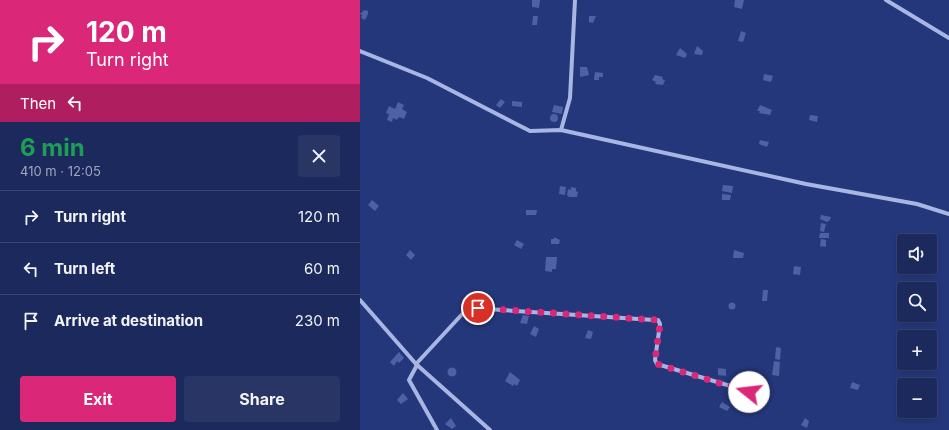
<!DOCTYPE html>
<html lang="en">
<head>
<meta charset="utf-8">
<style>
	:root { --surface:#1c295c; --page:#293565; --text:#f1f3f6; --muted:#a0a6bb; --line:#3a4572; --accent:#db2777 }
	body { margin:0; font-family:Inter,sans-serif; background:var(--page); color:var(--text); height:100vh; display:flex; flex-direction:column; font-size:15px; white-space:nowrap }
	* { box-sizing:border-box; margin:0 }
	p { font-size:13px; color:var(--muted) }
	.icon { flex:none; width:22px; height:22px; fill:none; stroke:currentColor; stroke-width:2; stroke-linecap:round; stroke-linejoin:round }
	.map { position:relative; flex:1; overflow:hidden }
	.drawer { display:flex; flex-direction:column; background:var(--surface); width:360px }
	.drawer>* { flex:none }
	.top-card { background:#db2777; color:#fff; overflow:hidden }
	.tools { position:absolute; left:537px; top:234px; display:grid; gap:8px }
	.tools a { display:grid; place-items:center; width:40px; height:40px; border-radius:4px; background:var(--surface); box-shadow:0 2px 6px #0003,0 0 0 1px var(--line); font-size:20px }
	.pin { position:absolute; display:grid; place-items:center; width:34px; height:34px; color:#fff; margin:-17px; border:2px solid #fff; border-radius:50%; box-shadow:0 1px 4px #0007 }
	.me { position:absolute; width:44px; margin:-22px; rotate:286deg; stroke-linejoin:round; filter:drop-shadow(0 0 3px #0008) }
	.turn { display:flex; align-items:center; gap:14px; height:84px; padding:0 20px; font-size:18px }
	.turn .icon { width:52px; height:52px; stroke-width:2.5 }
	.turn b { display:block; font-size:28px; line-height:34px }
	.then { display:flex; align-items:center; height:38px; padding:0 20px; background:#0003; gap:8px; font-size:15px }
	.round { display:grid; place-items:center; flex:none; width:42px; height:42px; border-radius:4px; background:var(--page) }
	.overview { display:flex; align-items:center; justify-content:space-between; height:68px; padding:0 20px }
	h1 { font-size:24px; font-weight:700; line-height:30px; color:#1e9e55 }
	.primary-button { display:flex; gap:8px; margin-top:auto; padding:8px 20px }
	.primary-button a { flex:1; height:46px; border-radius:4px; background:var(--accent); color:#fff; font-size:16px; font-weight:700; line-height:46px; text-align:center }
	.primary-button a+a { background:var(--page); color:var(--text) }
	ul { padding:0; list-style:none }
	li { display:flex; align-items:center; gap:12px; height:52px; padding:0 20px; border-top:1px solid var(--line) }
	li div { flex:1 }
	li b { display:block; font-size:15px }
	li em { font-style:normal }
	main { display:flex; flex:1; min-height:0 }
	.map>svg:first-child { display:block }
	.building { fill:#4d61a3 }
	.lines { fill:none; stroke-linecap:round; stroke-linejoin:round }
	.minor { stroke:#a8b6e4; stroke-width:4 }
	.route { stroke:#db2777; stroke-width:7; stroke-dasharray:0 12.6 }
</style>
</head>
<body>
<main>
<section class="drawer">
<div class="top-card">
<div class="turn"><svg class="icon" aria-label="right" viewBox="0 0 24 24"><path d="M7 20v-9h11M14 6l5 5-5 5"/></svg><div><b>120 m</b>Turn right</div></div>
<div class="then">Then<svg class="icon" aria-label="left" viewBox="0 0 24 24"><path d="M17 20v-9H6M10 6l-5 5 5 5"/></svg></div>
</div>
<div class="overview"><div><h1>6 min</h1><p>410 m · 12:05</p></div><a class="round"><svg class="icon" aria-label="close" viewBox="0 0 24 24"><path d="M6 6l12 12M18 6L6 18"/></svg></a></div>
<ul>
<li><svg class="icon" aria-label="right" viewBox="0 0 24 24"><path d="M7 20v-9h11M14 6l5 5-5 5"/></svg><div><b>Turn right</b></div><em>120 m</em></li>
<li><svg class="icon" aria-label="left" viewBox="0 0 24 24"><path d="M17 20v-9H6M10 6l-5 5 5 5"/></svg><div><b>Turn left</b></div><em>60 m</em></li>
<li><svg class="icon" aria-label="arrive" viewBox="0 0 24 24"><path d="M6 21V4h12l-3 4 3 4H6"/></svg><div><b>Arrive at destination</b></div><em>230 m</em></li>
</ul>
<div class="primary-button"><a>Exit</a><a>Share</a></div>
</section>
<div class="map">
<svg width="589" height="430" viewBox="0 0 589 430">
	<rect width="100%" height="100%" fill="#25377b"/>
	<g class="building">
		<polygon points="172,0 180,0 179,8 172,7"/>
		<polygon points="375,0 384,0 382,9 374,7"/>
		<polygon points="4,10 8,11 8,14 5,20 1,18 2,15 0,14"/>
		<polygon points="173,16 178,16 177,25 172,25"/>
		<polygon points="229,16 236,16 233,23 229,22"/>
		<polygon points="381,31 386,33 383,42 378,41"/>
		<polygon points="337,46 343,51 342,55 334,54"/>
		<polygon points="320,48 327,54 325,58 316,55"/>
		<polygon points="220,67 227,67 229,75 220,77"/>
		<polygon points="235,72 243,73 243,77 239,77 239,80 234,80"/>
		<polygon points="404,74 413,76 411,82 403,80"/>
		<polygon points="295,75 303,77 302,79 305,80 303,85 295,84 296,82 292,80"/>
		<polygon points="141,99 145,102 140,108 136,105"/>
		<polygon points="152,101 162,102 162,107 152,106"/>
		<polygon points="38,102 44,105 42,109 47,112 44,119 39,117 37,120 33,118 32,122 27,120 29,114 26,113 29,106 35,109"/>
		<polygon points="194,105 203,107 202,114 192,112"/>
		<polygon points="400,105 412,110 410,115 399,113 400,111 397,111"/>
		<circle cx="194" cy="118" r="4"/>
		<polygon points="450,115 458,116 457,122 449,120"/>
		<polygon points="400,140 409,142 407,147 399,144"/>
		<polygon points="363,185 373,186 372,193 362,191"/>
		<polygon points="200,186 206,187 205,195 199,194"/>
		<polygon points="211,187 216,188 216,191 218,192 217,197 209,197 207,195 208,189 211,190"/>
		<polygon points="362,194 371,195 370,200 362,200"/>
		<polygon points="12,200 19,206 15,211 8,205"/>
		<polygon points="166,210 177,210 176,215 166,215"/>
		<polygon points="461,215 471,217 470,220 467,222 460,219"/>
		<polygon points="461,223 466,224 464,232 460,231"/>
		<polygon points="460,233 469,233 469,238 459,238"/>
		<polygon points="194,237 200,240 199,244 191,244 191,239 194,239"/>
		<polygon points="461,239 466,240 466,247 460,246"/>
		<polygon points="157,240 164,244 161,249 154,245"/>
		<polygon points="50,250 55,255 51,260 46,255"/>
		<polygon points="374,250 384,253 383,258 373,258"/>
		<polygon points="186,257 197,257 196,269 192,269 192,272 185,271"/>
		<polygon points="434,266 441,267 440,275 433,274"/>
		<polygon points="403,290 408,290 407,301 402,301"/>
		<circle cx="372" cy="306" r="3.5"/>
		<polygon points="163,315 169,316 167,324 160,323"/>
		<polygon points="174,326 179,329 176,337 170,334"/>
		<polygon points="228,330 233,332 231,339 225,338"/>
		<polygon points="416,347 421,348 420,360 415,359"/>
		<polygon points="39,352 44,358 39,363 37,361 34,366 30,362"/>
		<polygon points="414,361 420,362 419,376 412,375"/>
		<circle cx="92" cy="372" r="4.5"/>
		<polygon points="358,368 366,369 366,376 358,375"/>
		<polygon points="150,372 160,380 157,386 154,384 153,386 145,381"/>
		<polygon points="492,382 500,385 498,390 490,388"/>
		<polygon points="43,393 48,399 41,404 37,400"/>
		<polygon points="362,402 370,407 367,411 359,407"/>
		<polygon points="91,418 96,426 92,429 85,424"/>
		<polygon points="445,418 449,421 447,428 441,425"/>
	</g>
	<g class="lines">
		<g class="minor">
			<polyline points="526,0 589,38"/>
			<polyline points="0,51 67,78 170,131 201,130 446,184 557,204 589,214"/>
			<polyline points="201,130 210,98 215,0"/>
			<polyline points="0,300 56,364 130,430"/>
			<polyline points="56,364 106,310 111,308 294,320 298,320 300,324 295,360 297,364 404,396"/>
			<polyline points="57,365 49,380 77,430"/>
		</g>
	</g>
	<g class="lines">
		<polyline class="route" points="118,308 296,320 300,324 295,360 297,364 389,392"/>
	</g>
</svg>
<div class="tools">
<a><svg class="icon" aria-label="sound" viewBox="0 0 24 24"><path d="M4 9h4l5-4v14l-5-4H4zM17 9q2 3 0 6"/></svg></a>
<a><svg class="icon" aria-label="search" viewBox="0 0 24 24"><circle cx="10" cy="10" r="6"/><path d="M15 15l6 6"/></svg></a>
<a>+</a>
<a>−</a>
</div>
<div class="pin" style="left:118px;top:308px;background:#d93025"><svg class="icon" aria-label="arrive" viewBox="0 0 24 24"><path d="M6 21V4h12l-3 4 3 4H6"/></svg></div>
<svg class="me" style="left:389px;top:392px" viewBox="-20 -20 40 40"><circle r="19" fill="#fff"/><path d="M0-13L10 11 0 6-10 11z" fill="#db2777"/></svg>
</div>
</main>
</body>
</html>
